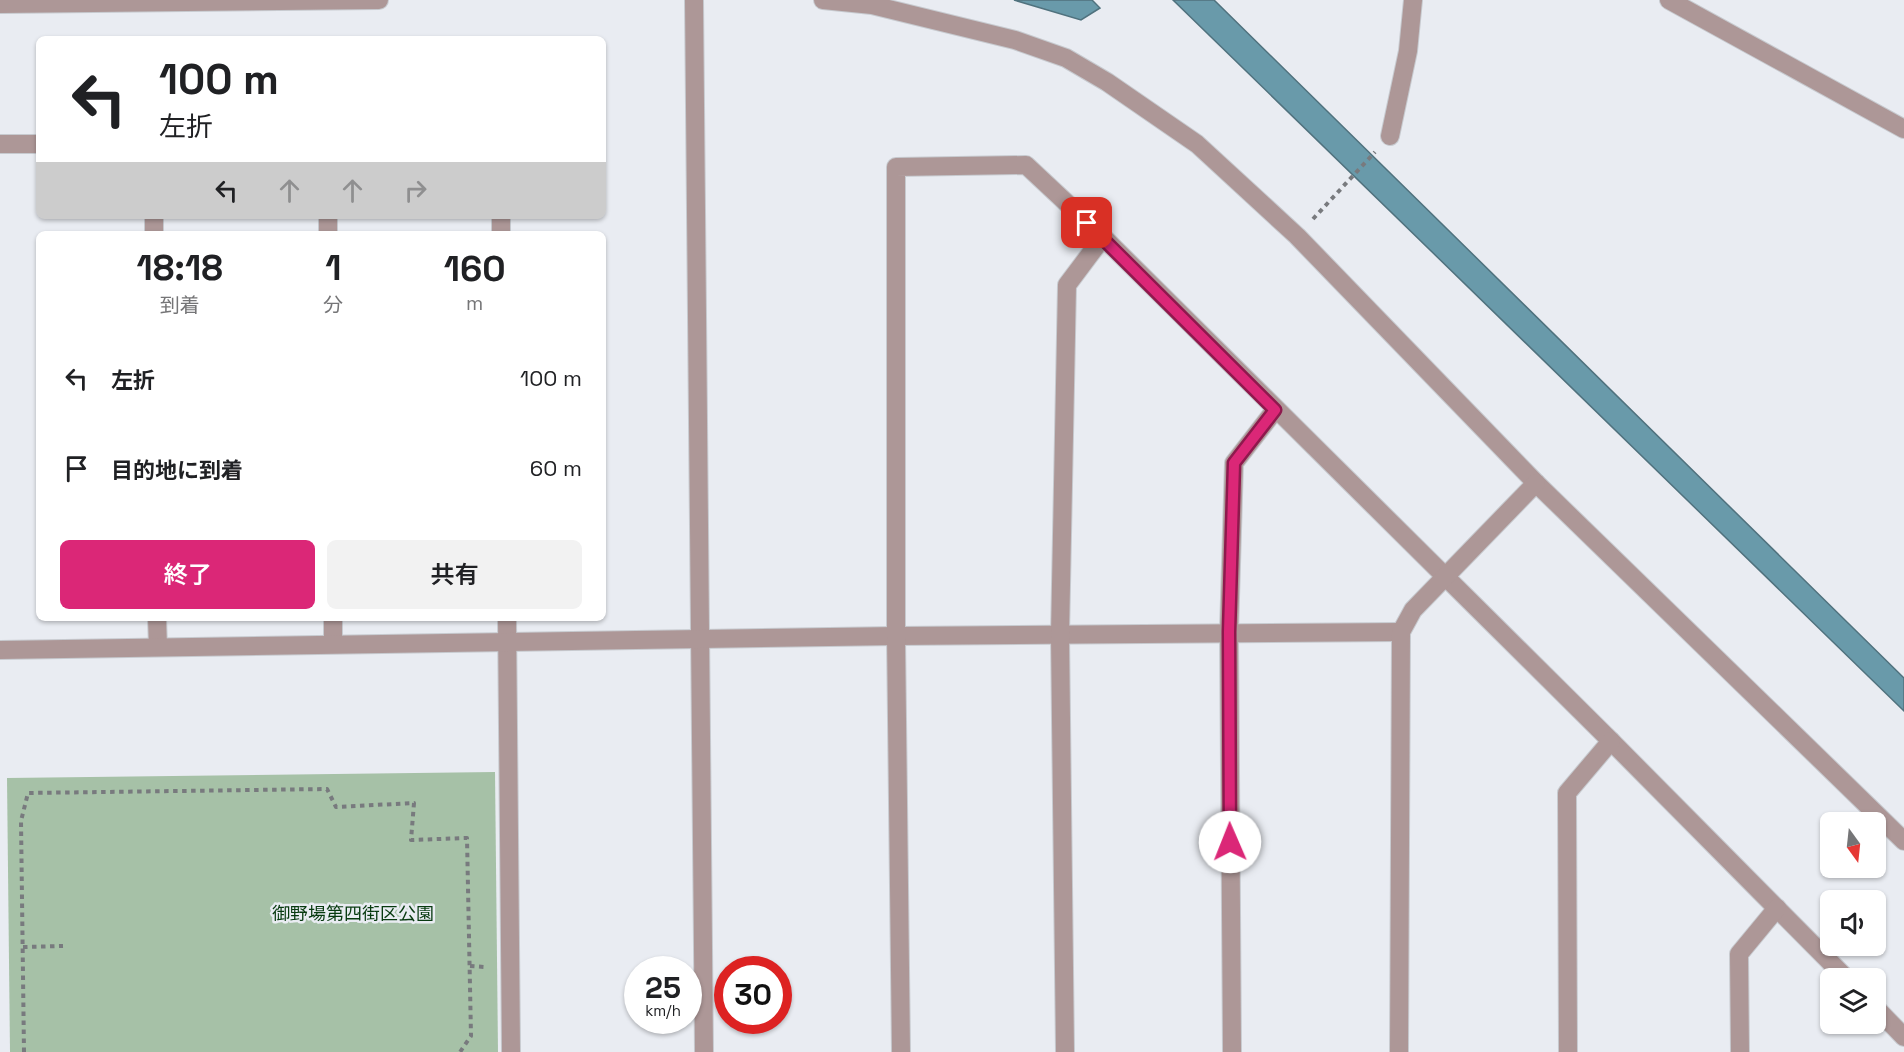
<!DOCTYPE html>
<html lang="ja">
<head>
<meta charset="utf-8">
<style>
	:root { --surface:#fff; --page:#f2f2f2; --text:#202124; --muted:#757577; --accent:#db2777 }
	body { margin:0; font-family:"Space Grotesk","Noto Sans JP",sans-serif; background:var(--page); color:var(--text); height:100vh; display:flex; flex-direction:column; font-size:22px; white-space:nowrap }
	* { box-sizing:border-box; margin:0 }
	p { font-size:20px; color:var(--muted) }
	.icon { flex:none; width:33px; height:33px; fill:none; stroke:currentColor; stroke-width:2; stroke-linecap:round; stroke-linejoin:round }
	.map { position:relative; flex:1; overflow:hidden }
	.panel { position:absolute; left:36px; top:231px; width:570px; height:390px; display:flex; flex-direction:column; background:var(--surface); border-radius:9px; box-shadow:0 2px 4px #0004 }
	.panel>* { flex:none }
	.top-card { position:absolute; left:36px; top:36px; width:570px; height:183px; border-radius:9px; box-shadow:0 2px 4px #0004; background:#fff; color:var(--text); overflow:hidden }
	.needle { width:39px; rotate:165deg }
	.buttons { position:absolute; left:1820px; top:812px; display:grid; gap:12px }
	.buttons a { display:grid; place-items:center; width:66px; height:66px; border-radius:9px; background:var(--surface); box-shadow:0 2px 4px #0004; font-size:30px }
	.speed { position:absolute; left:624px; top:956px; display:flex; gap:12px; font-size:30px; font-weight:700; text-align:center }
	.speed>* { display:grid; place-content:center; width:78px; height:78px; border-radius:50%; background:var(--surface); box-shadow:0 2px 4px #0004; line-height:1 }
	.speed small { font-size:15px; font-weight:400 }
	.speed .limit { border:9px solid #d22; background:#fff; color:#111 }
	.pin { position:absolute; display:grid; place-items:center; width:51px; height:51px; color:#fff; margin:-26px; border-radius:12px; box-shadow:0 3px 9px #0006 }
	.me { position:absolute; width:66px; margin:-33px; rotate:359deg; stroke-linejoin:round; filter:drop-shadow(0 0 4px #0008) }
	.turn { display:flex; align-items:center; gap:21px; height:126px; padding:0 24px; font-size:27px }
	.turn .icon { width:78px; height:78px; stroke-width:2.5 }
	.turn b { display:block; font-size:42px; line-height:51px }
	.lanes { display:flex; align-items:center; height:57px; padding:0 24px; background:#0003; justify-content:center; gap:30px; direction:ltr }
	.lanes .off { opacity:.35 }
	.eta { display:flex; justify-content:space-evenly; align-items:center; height:102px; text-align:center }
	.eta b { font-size:36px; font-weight:600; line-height:42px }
	.primary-button { display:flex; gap:12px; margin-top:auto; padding:12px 24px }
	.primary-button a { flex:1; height:69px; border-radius:9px; background:var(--accent); color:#fff; font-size:24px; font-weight:600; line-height:69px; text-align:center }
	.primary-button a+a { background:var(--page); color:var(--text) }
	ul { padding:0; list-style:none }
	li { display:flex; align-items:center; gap:18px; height:90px; padding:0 24px }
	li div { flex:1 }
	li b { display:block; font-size:22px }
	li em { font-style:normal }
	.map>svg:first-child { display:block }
	.green { fill:#a6c1a7 }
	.water { fill:#699aaa; stroke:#50727e; stroke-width:1.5 }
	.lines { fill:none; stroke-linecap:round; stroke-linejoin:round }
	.minor-casing { stroke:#c7cacf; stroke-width:20 }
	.path { stroke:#787a7e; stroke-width:4; stroke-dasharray:4.5 4.5; stroke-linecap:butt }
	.minor { stroke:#ad9797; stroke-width:18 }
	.route-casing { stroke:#8e194d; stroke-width:15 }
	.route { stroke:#db2777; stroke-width:10 }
	.labels { text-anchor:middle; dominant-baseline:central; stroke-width:5; stroke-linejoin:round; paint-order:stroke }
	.park-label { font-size:18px; fill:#073a0f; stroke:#e9ecf2 }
</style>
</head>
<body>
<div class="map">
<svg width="1904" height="1052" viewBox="0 0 1904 1052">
	<rect width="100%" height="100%" fill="#e9ecf2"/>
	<polygon class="green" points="495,772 498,1052 10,1052 7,778"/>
	<g class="water">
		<polygon points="1014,0 1092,0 1100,8 1081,20"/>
		<polygon points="1173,0 1214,0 1904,678 1904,711"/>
	</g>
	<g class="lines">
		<defs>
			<g id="minor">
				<polyline points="694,0 704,1052"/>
				<polyline points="823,0 872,5 1015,40 1066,58 1107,82 1197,144 1297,236 1536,483 1904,841"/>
				<polyline points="1669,0 1904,129"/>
				<polyline points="0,4 379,0"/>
				<polyline points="1390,136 1408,51 1413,0"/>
				<polyline points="0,144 39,144"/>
				<polyline points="154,216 154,234"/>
				<polyline points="328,216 328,234"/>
				<polyline points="501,216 501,234"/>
				<polyline points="157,618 158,647"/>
				<polyline points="333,618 333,644"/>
				<polyline points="507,618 511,1052"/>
				<polyline points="0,650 896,636 1401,632"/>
				<polyline points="1875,1007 1904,1037"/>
				<polyline points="901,1052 896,636 896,167 1026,165 1103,237 1611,741 1846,978"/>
				<polyline points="1065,1052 1060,635 1067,285 1103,237"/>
				<polyline points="1232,1052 1229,632 1234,463 1275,410"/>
				<polyline points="1399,1052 1401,632 1413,610 1536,483"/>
				<polyline points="1568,1052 1567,793 1611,741"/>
				<polyline points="1740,1052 1739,954 1777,908"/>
			</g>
		</defs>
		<use href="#minor" class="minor-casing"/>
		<g class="path">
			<polyline points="1313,219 1375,152"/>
			<polyline points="23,947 63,946"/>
			<polyline points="470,966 485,967"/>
			<polyline points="24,1052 21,821 28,793 327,789 336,807 414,803 411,840 467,838 471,1036 460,1052"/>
		</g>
		<use href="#minor" class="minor"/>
	</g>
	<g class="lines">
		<defs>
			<polyline id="route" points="1087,223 1275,410 1234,463 1229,632 1230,842"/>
		</defs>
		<use href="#route" class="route-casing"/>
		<use href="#route" class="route"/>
	</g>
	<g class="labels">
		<g class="park-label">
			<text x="353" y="913">御野場第四街区公園</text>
		</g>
	</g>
</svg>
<div class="buttons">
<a><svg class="needle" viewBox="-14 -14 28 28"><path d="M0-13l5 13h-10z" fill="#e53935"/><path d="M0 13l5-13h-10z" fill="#757577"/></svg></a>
<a><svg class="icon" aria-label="sound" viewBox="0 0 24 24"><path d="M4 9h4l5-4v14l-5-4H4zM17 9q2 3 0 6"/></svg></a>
<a><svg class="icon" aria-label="layers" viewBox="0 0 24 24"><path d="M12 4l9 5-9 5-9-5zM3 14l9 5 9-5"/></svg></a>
</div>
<div class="speed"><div>25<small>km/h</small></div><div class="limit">30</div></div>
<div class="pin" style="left:1087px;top:223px;background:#d93025"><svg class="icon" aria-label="arrive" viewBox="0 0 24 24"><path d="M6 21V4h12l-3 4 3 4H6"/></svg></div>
<svg class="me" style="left:1230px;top:842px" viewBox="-20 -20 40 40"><circle r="19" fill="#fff"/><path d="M0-13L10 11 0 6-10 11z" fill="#db2777"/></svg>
<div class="top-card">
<div class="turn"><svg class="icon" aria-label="left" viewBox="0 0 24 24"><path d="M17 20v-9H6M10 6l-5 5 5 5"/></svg><div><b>100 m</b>左折</div></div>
<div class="lanes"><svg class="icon" aria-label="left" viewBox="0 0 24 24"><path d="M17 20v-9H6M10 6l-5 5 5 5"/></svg><svg class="icon off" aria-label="ahead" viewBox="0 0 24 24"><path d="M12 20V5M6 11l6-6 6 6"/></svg><svg class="icon off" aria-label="ahead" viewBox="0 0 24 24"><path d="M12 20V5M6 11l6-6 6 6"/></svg><svg class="icon off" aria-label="right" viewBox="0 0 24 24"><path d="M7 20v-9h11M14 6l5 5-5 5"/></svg></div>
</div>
<section class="panel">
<div class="eta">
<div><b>18:18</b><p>到着</p></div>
<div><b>1</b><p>分</p></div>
<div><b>160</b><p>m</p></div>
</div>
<ul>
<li><svg class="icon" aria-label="left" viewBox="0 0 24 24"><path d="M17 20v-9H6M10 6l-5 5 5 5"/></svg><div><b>左折</b></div><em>100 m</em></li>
<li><svg class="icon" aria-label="arrive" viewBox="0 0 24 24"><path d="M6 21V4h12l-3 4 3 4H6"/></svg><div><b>目的地に到着</b></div><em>60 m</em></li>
</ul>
<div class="primary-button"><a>終了</a><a>共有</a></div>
</section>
</div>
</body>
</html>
